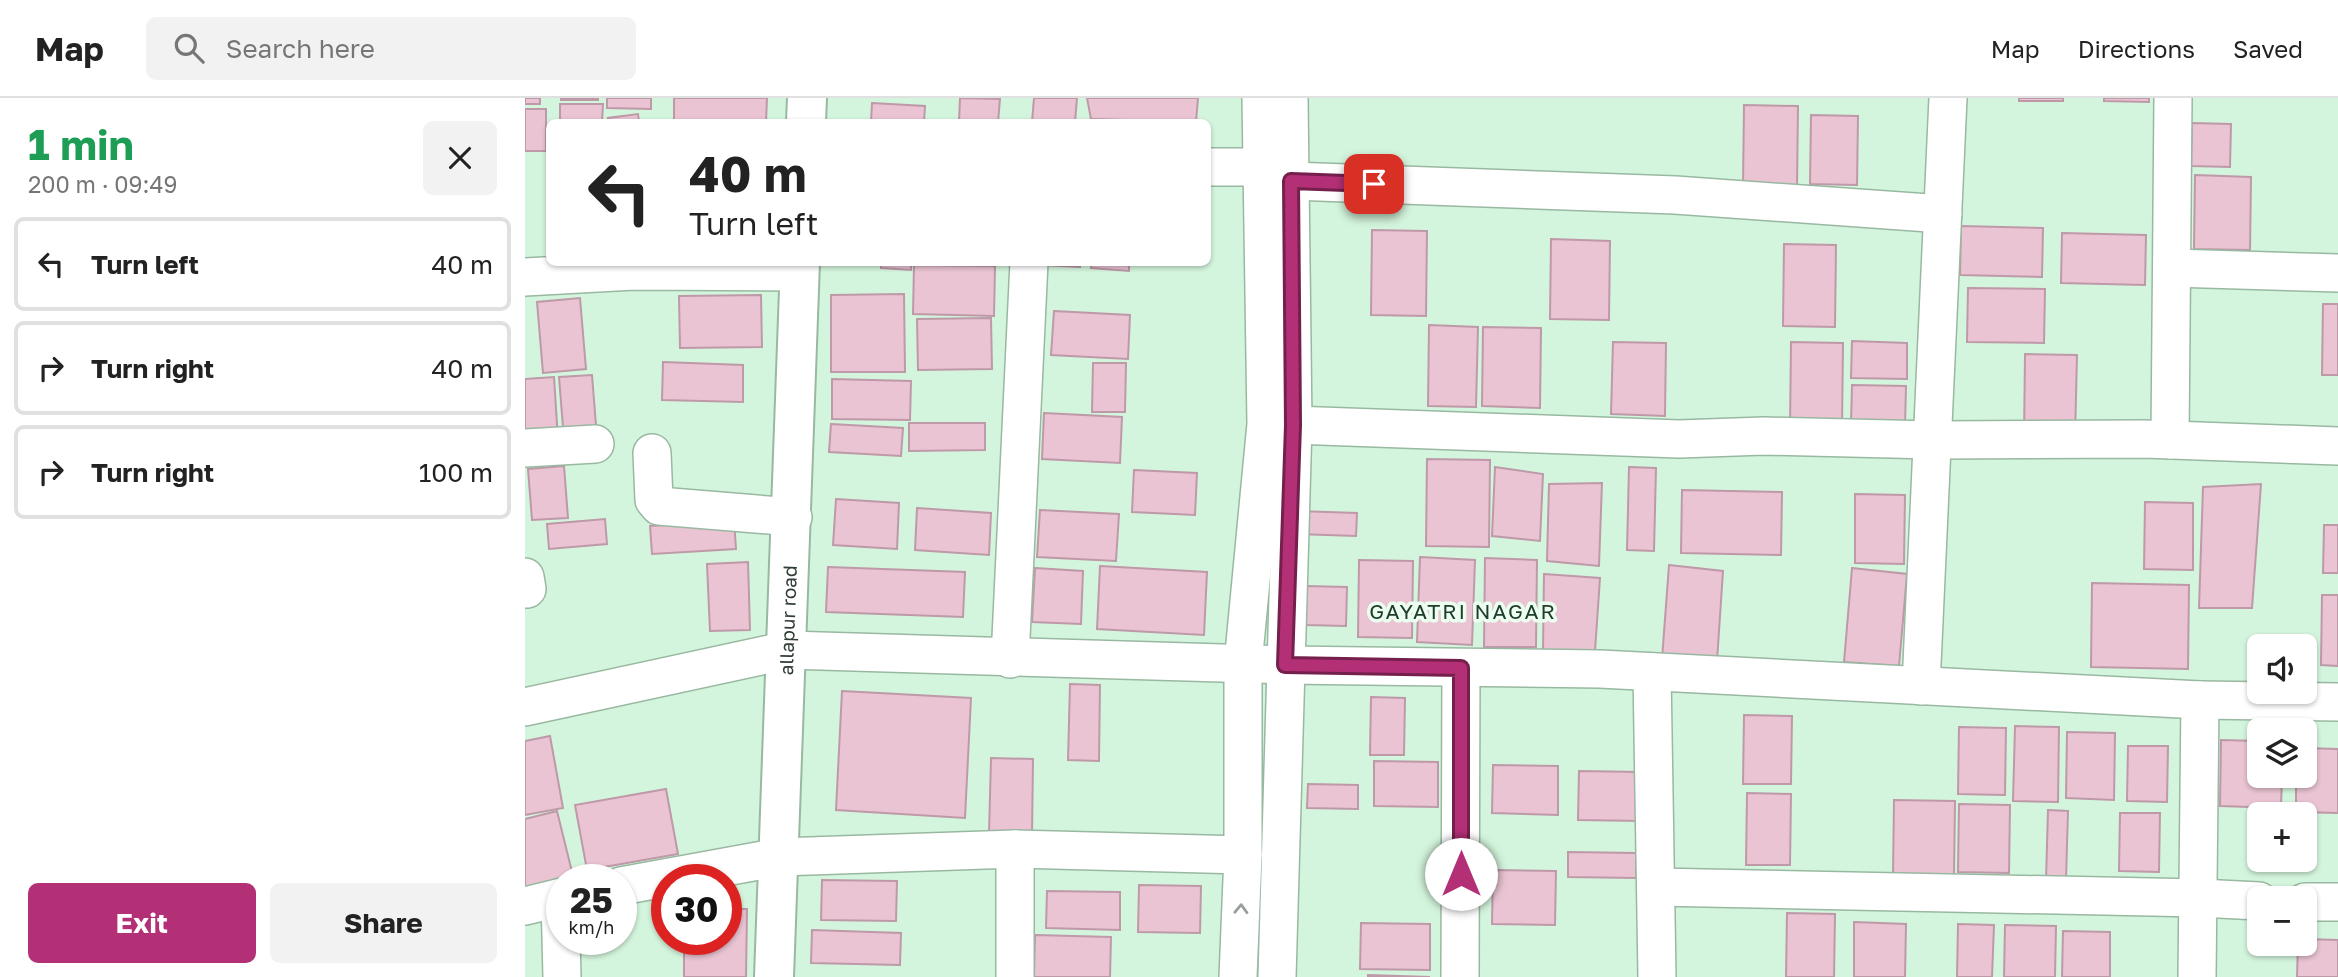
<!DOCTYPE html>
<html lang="en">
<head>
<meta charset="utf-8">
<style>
	:root { --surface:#fff; --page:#f2f2f2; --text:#222; --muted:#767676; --line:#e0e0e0; --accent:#b43076 }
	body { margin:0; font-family:"Golos Text",sans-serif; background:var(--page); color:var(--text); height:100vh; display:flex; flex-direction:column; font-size:26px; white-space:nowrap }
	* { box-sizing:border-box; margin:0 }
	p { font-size:23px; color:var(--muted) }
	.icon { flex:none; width:38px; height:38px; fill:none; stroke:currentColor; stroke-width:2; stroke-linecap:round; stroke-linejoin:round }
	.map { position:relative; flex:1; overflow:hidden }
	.drawer { display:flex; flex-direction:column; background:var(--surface); width:525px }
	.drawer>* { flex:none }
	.top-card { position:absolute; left:21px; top:21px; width:665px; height:147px; border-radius:10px; box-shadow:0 2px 5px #0004; background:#fff; color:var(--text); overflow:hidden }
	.tools { position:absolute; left:1722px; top:536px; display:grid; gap:14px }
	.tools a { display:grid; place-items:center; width:70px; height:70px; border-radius:10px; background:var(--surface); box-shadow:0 2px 5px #0004; font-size:35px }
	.speed { position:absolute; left:21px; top:766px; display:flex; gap:14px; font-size:35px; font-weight:700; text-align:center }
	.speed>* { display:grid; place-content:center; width:91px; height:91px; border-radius:50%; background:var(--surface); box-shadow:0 2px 5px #0004; line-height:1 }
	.speed small { font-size:18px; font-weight:400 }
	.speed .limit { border:10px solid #d22; background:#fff; color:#111 }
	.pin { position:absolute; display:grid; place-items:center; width:60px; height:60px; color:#fff; margin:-30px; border-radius:14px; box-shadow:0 4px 10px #0006 }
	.me { position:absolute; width:77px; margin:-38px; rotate:0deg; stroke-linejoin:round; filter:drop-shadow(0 0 5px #0008) }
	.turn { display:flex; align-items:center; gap:24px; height:147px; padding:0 28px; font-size:32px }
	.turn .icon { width:91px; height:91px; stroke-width:2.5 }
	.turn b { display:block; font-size:49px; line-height:60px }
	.round { display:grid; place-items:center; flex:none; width:74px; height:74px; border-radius:10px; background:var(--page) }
	.summary { display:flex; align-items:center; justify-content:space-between; height:119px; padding:0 28px }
	h1 { font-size:42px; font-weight:700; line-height:52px; color:#1e9e55 }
	.primary-button { display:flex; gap:14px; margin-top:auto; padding:14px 28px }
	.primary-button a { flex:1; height:80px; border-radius:10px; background:var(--accent); color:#fff; font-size:28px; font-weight:700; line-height:80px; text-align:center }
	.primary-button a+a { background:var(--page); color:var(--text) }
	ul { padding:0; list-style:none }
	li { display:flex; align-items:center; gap:21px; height:94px; margin:0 14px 10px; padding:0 14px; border:4px solid var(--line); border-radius:10px }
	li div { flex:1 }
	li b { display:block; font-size:26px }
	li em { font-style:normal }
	header { display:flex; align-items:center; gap:42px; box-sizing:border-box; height:98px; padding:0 35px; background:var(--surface); border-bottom:2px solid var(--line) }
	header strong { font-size:33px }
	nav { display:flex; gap:38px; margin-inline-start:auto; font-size:24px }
	.search { width:490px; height:63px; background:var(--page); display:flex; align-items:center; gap:18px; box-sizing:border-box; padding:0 24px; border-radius:10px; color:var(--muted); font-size:26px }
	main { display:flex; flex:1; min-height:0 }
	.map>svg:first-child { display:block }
	.building { fill:#eac4d3; stroke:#be99a8; stroke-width:2 }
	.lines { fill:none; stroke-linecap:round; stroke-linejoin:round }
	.minor-casing { stroke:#99b8a1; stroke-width:40 }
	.major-casing { stroke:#99b8a1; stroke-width:42 }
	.minor { stroke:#fff; stroke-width:37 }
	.major { stroke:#fff; stroke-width:38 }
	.oneway { stroke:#989e9a }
	.route-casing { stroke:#751f4d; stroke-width:18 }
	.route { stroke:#b43076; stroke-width:12 }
	.labels { text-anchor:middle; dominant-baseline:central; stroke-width:7; stroke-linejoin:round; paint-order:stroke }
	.street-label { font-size:19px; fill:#313e35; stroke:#ebfef0 }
	.neighbourhood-label { font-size:21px; letter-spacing:2px; fill:#213c2a; stroke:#ebfef0 }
</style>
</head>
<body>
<header>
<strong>Map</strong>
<div class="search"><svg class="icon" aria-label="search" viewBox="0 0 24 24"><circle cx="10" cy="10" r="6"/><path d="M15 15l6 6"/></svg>Search here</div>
<nav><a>Map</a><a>Directions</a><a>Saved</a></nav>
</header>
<main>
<section class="drawer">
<div class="summary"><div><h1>1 min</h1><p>200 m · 09:49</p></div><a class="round"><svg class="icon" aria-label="close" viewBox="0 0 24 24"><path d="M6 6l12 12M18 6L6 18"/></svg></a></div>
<ul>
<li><svg class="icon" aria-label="left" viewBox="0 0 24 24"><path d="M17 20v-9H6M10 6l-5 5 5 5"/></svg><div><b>Turn left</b></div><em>40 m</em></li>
<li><svg class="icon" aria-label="right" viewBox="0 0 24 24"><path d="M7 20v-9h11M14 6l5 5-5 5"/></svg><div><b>Turn right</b></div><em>40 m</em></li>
<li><svg class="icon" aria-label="right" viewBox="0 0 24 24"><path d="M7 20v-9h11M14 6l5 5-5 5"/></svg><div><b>Turn right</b></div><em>100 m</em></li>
</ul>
<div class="primary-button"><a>Exit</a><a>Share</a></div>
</section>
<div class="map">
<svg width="1813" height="879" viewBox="0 0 1813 879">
	<rect width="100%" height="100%" fill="#d4f5dd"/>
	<g class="building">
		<rect x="0" y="0" width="15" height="6"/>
		<rect x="36" y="0" width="37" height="2"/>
		<polygon points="82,0 126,0 126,11 82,10"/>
		<polygon points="149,0 242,0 241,24 149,24"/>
		<polygon points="435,0 475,1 473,24 434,24"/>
		<polygon points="509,0 552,0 550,24 507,24"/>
		<polygon points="562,0 673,0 671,24 566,21"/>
		<rect x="1494" y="0" width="44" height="3"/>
		<polygon points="1579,0 1624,0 1624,4 1579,3"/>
		<polygon points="347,5 400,8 399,24 346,24"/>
		<polygon points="35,6 78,6 77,24 35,24"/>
		<polygon points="1219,7 1273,8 1272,89 1218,88"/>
		<rect x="0" y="11" width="21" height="42"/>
		<polygon points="113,16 114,24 83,24 83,20"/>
		<polygon points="1286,17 1333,18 1332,87 1285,86"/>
		<polygon points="1667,25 1706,26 1705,69 1666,68"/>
		<polygon points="1670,77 1726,79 1725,152 1669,151"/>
		<polygon points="1436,128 1518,130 1517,179 1435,177"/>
		<polygon points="847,132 902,133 901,218 846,217"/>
		<polygon points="1537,135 1621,137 1620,187 1536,185"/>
		<polygon points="1026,141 1085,143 1084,222 1025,221"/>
		<polygon points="1259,146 1311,147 1310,229 1258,228"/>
		<polygon points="356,164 386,164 386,172 356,170"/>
		<polygon points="517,164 555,164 555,169 517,167"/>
		<polygon points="567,164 604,164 604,173 566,170"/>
		<polygon points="389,167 470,168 469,218 388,216"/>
		<polygon points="1443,190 1520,191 1519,245 1442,244"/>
		<polygon points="379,196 380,274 306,274 306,197"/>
		<polygon points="236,197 237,249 155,250 154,198"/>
		<polygon points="55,200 61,271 18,275 12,204"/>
		<polygon points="1798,206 1813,206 1813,277 1797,277"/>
		<polygon points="529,213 605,217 603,261 526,257"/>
		<polygon points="466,220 467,271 393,272 392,221"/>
		<polygon points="904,227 953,229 951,309 903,308"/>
		<polygon points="958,229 1016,230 1015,310 957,308"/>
		<polygon points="1327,243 1382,245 1382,281 1326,280"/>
		<polygon points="1088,244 1141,245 1140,318 1086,316"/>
		<polygon points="1266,244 1318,245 1317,330 1265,330"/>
		<polygon points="1500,256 1552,257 1550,340 1499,340"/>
		<polygon points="138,264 218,267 218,304 137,302"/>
		<polygon points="568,265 601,265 600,314 567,314"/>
		<polygon points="67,277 72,340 39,342 34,279"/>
		<polygon points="29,279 33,342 0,344 0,281"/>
		<polygon points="307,281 386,283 385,322 307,321"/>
		<polygon points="1327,287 1381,288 1380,328 1326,326"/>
		<polygon points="519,315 597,319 595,365 517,361"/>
		<polygon points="384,325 460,325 460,352 384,353"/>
		<polygon points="306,326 378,330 376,358 304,354"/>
		<polygon points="902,361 965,362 964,449 901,448"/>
		<polygon points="39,368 43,420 7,422 3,371"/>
		<polygon points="970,369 1018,376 1015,443 967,438"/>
		<polygon points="1104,369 1131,370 1129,453 1102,452"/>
		<polygon points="609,372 672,375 670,417 607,414"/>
		<polygon points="1077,385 1074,468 1022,463 1024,386"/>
		<polygon points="1736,386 1727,510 1674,510 1678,389"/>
		<polygon points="1157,392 1257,394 1256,457 1156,455"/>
		<polygon points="1330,396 1380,397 1379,466 1330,465"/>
		<polygon points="311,401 374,405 372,451 308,447"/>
		<polygon points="1620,404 1668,405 1668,472 1619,471"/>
		<polygon points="392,410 466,415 464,457 390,452"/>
		<polygon points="515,412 594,416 591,463 512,459"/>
		<polygon points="772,413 832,415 831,438 772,436"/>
		<polygon points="80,421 82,446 24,451 22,426"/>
		<polygon points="209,422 211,451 127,456 125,428"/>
		<polygon points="1799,427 1813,427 1813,475 1798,475"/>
		<polygon points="895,459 950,462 947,547 892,544"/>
		<polygon points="960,460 1012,462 1011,549 959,549"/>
		<polygon points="834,462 888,463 887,540 833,539"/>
		<polygon points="223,464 225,532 185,533 182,466"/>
		<polygon points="1144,467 1198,473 1192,563 1137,561"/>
		<polygon points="575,468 682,474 679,537 572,531"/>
		<polygon points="303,469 440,474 438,519 301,514"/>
		<polygon points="510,470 558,473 556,526 507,524"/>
		<polygon points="1327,470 1382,476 1374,568 1319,564"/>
		<polygon points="1019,476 1075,480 1070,553 1018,552"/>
		<polygon points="1567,485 1664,487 1663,571 1566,569"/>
		<polygon points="781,488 822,489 821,528 781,527"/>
		<polygon points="1797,497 1813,497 1813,568 1796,567"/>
		<polygon points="545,586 575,587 574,663 543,662"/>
		<polygon points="317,593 446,600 440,720 311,712"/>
		<polygon points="846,599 880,600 879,657 845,657"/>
		<polygon points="1219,617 1267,618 1266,686 1218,686"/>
		<polygon points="1490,628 1534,629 1533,704 1488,703"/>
		<polygon points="1434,629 1481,630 1480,697 1433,696"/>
		<polygon points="1542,634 1590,635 1589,702 1541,700"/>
		<polygon points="25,638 38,710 0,717 0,643"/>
		<polygon points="1696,642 1734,643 1734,677 1757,677 1756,710 1695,708"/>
		<polygon points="1603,648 1643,648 1642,704 1602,703"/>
		<polygon points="1780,650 1813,651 1813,715 1771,714 1771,677 1780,677"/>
		<polygon points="466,660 508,661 507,737 464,736"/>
		<polygon points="849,663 913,664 913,709 849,708"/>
		<polygon points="968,667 1033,668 1033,717 967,715"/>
		<polygon points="1054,673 1116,674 1116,723 1053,722"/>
		<polygon points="783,686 833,687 833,711 782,710"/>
		<polygon points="141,691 153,756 62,772 50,707"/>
		<polygon points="1222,695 1266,696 1265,767 1221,767"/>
		<polygon points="1369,702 1430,703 1429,778 1368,776"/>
		<polygon points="1434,706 1485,707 1484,775 1433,774"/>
		<polygon points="1523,712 1543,713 1541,782 1521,782"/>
		<polygon points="32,713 49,782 37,782 0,795 0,721"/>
		<polygon points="1595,715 1635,715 1634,774 1594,773"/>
		<polygon points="1043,754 1111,755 1111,780 1043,779"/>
		<polygon points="968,772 1031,773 1030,827 967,826"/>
		<polygon points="297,782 372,783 371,823 296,822"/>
		<polygon points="614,787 676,788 675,835 613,834"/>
		<polygon points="522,793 595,794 595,832 521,830"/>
		<polygon points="201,811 222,811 221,879 159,879 159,842 201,842"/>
		<polygon points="1262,815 1310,816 1309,879 1261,879"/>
		<polygon points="1329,824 1381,826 1380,879 1329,879"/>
		<polygon points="836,825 905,826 905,872 835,871"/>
		<polygon points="1433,826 1469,827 1467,879 1432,879"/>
		<polygon points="1480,827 1531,828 1530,879 1479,879"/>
		<polygon points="287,832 376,835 375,867 286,865"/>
		<polygon points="1538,833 1585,834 1585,879 1537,879"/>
		<polygon points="510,837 586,839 585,879 509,879"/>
		<polygon points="1780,841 1813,842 1813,879 1772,879 1773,845 1780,845"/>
		<polygon points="843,877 905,879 843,879"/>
	</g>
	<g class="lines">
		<defs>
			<g id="minor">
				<polyline points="682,69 737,69"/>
				<polyline points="766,83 1150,97 1418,116"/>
				<polyline points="1647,170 1813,175"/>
				<polyline points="0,179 109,173 274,174"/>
				<polyline points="768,327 1154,341 1239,338 1407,342 1619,341 1813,348"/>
				<polyline points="1645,342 1648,0"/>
				<polyline points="0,350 70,346"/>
				<polyline points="127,355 129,402 134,408 268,419"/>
				<polyline points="0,479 2,491"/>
				<polyline points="485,561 504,164"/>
				<polyline points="1127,574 1132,879"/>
				<polyline points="1396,588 1423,0"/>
				<polyline points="1675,602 1813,604"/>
				<polyline points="0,609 263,552 760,567 1075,571 1675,602 1672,879"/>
				<polyline points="490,751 490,879"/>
				<polyline points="96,788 255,759 490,751 718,757"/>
				<polyline points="1131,789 1674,800 1734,803"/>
				<polyline points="35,800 37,879"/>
				<polyline points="1780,804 1813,804"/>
				<polyline points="0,808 37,799"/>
				<polyline points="713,879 718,757 718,566 741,326 736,0"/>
				<polyline points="752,879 768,327 764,0"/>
				<polyline points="935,879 936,570"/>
			</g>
			<g id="major">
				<polyline points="281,24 282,0"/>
				<path id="s1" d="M249 879 275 164"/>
			</g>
		</defs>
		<use href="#minor" class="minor-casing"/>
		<use href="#major" class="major-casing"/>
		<use href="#minor" class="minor"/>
		<use href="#major" class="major"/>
	</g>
	<defs><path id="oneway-chevron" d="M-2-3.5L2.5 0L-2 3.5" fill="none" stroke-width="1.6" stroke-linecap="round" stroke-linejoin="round" transform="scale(1.75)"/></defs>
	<use class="oneway" href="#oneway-chevron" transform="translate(716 811) rotate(-88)"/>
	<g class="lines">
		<defs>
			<polyline id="route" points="849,86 766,83 768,327 760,567 936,570 936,776"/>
		</defs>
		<use href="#route" class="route-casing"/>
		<use href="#route" class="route"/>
	</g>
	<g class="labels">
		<g class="street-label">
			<text stroke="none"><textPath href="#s1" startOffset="357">allapur road</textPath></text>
		</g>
		<g class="neighbourhood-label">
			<text x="938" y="513">GAYATRI NAGAR</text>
		</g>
	</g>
</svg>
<div class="tools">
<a><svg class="icon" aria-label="sound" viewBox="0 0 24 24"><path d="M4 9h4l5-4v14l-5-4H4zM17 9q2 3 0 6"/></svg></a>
<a><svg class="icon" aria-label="layers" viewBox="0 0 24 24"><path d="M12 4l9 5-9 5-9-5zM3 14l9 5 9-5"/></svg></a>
<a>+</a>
<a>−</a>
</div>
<div class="speed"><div>25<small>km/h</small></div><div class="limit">30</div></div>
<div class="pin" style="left:849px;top:86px;background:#d93025"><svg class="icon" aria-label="arrive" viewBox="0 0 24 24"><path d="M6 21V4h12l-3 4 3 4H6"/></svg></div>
<svg class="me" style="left:936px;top:776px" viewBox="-20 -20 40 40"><circle r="19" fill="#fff"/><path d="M0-13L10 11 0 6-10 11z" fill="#b43076"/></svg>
<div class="top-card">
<div class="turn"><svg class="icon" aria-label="left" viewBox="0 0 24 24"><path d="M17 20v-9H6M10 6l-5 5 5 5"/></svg><div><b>40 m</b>Turn left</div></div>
</div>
</div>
</main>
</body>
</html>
